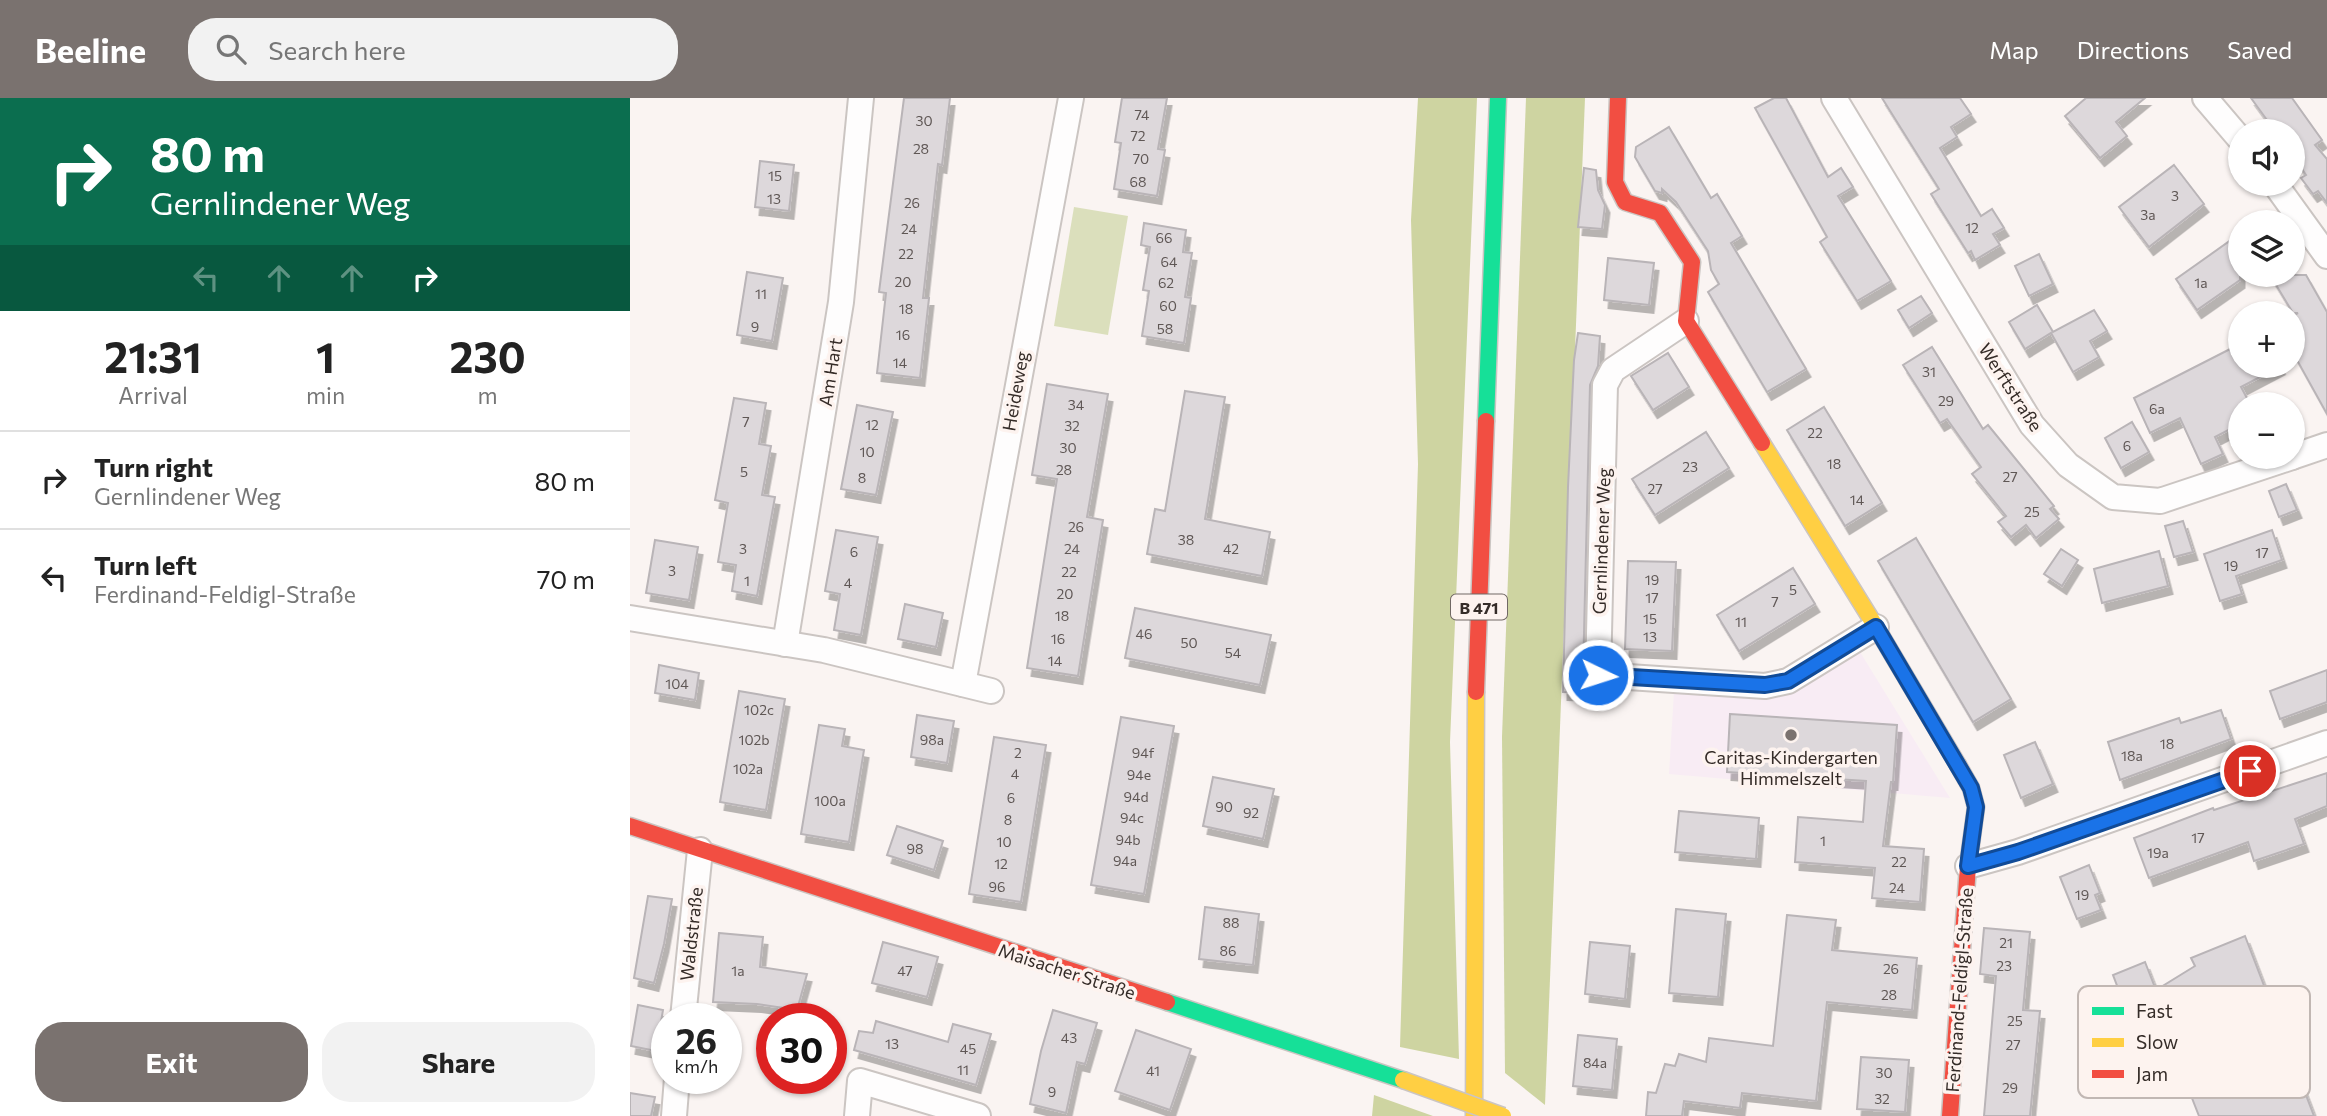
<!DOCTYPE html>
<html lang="en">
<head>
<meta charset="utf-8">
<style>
	:root { --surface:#fff; --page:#f2f2f2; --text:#222; --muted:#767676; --line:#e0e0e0; --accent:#7a726f }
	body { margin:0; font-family:Commissioner,sans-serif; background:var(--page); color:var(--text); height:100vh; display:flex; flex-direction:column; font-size:26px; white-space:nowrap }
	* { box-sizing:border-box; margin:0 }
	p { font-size:23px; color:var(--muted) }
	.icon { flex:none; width:38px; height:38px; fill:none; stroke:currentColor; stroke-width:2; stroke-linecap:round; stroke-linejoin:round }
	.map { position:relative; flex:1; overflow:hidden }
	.side { display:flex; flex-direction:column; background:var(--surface); width:630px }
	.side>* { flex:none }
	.top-card { background:#0b6e4f; color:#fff; overflow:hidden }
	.fabs { position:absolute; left:1598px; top:21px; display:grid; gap:14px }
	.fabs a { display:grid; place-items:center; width:77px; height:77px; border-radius:50%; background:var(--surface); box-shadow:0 2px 5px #0004; font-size:35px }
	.speed { position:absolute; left:21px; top:905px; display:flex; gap:14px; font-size:35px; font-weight:700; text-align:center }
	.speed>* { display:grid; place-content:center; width:91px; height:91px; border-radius:50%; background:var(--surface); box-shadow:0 2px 5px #0004; line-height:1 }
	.speed small { font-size:18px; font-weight:400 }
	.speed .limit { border:10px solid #d22; background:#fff; color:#111 }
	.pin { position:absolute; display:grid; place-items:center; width:60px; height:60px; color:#fff; margin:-30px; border:4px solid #fff; border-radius:50%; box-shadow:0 2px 7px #0007 }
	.me { position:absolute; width:77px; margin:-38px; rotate:94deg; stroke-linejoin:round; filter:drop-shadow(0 0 5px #0008) }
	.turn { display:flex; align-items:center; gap:24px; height:147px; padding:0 35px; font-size:32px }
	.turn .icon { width:91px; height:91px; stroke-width:2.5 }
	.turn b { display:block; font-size:49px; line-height:60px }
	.lanes { display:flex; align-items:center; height:66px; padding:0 35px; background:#0003; justify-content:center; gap:35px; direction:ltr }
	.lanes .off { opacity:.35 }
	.eta { display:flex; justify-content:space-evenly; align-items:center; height:119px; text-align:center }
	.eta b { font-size:42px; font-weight:700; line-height:49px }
	.cta { display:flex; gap:14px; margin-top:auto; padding:14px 35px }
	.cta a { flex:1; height:80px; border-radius:28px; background:var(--accent); color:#fff; font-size:28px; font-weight:700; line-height:80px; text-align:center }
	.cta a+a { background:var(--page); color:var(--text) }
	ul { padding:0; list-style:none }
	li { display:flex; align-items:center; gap:21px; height:98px; padding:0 35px; border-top:2px solid var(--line) }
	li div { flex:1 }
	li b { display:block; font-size:26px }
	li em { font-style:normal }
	header { display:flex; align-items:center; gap:42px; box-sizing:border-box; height:98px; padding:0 35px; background:var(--accent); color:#fff }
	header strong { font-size:33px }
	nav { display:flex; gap:38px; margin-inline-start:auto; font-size:24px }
	.search { width:490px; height:63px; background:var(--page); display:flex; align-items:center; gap:18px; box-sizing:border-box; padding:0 24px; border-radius:28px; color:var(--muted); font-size:26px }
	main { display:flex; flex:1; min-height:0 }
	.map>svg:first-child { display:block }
	.education { fill:#f8ecf4 }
	.green { fill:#dbdfbc }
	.forest { fill:#ced4a1 }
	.building { fill:#ddd8db; stroke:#b9b4b7; stroke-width:2; filter:url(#shadow) }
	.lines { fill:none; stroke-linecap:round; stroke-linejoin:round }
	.street-casing { stroke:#cbc5c2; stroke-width:28 }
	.fast-casing { stroke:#cbc5c2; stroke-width:19 }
	.slow-casing { stroke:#cbc5c2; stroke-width:19 }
	.jam-casing { stroke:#cbc5c2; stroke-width:19 }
	.street { stroke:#fefdfd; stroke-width:24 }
	.fast { stroke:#16e098; stroke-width:16 }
	.slow { stroke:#ffcf43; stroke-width:16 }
	.jam { stroke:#f24e42; stroke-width:16 }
	.slow-bridge-casing { stroke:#cbc5c2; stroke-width:19; stroke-linecap:butt }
	.slow-bridge { stroke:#ffcf43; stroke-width:16 }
	.route-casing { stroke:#114b97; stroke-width:18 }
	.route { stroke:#1a73e8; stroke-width:12 }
	.poi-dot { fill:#7a726f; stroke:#fdf3ef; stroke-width:2.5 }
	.labels { text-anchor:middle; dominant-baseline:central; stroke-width:7; stroke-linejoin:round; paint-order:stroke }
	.number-label { font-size:14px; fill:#5f5755 }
	.shield { fill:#fdf3ef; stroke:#716864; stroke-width:2 }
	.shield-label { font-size:16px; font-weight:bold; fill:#352c28 }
	.street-label { font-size:18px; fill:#352c28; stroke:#fdf3ef }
	.poi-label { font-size:18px; fill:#352c28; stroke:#fdf3ef }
	.key { fill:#fdf3ef; stroke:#c1b7b3; stroke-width:2 }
	.key-label { font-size:19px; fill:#352c28 }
</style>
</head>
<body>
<header>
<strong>Beeline</strong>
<div class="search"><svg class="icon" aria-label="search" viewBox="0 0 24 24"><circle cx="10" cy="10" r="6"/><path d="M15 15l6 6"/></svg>Search here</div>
<nav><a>Map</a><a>Directions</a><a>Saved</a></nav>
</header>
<main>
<section class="side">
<div class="top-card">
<div class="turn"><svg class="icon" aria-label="right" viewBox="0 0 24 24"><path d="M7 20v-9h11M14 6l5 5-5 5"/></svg><div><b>80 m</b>Gernlindener Weg</div></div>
<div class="lanes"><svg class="icon off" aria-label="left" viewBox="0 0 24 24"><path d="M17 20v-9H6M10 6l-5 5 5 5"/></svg><svg class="icon off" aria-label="ahead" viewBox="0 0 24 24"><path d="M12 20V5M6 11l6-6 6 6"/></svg><svg class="icon off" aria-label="ahead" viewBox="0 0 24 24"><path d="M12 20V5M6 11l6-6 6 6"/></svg><svg class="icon" aria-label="right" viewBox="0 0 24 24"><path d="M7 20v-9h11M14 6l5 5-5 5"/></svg></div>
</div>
<div class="eta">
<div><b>21:31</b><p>Arrival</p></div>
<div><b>1</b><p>min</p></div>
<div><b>230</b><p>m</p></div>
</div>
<ul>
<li><svg class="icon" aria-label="right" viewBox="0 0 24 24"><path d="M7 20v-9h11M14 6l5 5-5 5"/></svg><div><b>Turn right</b><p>Gernlindener Weg</p></div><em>80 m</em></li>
<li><svg class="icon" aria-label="left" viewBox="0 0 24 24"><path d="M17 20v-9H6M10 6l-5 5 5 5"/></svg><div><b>Turn left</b><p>Ferdinand-Feldigl-Straße</p></div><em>70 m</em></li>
</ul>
<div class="cta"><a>Exit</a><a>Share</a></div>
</section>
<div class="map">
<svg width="1697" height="1018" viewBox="0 0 1697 1018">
	<defs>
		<filter id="shadow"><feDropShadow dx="4.5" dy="8" stdDeviation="0" flood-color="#0004"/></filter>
	</defs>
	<rect width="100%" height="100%" fill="#faf4f2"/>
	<polygon class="education" points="1230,554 1320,700 1039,676 1044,594 1148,598"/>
	<polygon class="green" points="444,109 498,118 478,237 424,228"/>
	<g class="forest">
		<polygon points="788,0 847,0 820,644 829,961 770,949 788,366 781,122"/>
		<polygon points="896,0 955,0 915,1007 875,975 872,639"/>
		<polygon points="744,997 803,1018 742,1018"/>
	</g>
	<g class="building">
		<polygon points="274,0 320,0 312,67 308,66 293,200 299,200 290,280 247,275 256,195 249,194"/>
		<polygon points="492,0 537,0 528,51 535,52 527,98 484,91 491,45 485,44"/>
		<polygon points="1144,0 1156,0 1198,79 1211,70 1223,89 1208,98 1261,183 1227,203 1190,144 1197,139 1125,10"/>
		<polygon points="1252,0 1330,0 1341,16 1321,29 1327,39 1310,50 1351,118 1362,111 1374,130 1363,136 1370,147 1345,162 1341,153 1338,155 1301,96 1309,91"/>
		<polygon points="1456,0 1515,0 1486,24 1497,38 1470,60 1435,18"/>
		<polygon points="1621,0 1662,0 1692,42 1685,47 1697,61 1697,105 1688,93 1683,96 1671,80 1676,77 1665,61 1662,63 1662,33 1645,33"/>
		<polygon points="1039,29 1081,100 1087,96 1112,138 1101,145 1176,271 1137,294 1078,194 1089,186 1081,172 1078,153 1046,104 1032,91 1032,95 1025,93 1005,59 1006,49"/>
		<polygon points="130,63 164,67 159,113 125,109"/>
		<polygon points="1544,67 1574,106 1519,149 1489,109"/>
		<polygon points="954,70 966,72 968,92 975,107 972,131 948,129"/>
		<polygon points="514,125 556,132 553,154 562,155 555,199 561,200 554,245 512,238 519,193 513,192 520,149 511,147"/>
		<polygon points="1601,142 1610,155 1610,182 1567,212 1546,181"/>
		<polygon points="1409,156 1423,186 1399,198 1385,168"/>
		<polygon points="978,160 1024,165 1019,207 974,202"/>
		<polygon points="117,174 153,180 142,243 107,237"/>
		<polygon points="1640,177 1676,177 1697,214 1697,316 1662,253 1662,218 1668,215 1663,215"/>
		<polygon points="1291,198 1302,215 1279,230 1268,212"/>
		<polygon points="1407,207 1423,234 1464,212 1477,233 1460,243 1469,259 1443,274 1421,235 1395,251 1379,224"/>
		<polygon points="948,235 970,238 968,268 960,287 953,577 958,587 957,595 933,594 938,389 944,262"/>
		<polygon points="1610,246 1610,268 1651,268 1611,289 1620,306 1610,306 1610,326 1585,339 1593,356 1571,366 1550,320 1520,335 1504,300"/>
		<polygon points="1302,249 1353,331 1358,327 1424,408 1420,411 1429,421 1406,440 1396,427 1381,439 1368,424 1376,418 1342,376 1351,369 1317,321 1310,325 1273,267"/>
		<polygon points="1038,255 1059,289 1023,312 1001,278"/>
		<polygon points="417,286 478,296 457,419 473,422 448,578 397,570 427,381 402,377"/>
		<polygon points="555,293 595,299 575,421 640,434 632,478 517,456 525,411 535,413"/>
		<polygon points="104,300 136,305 129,346 141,348 132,397 145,399 127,498 102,493 106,467 88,464 98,405 85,402"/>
		<polygon points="227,307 263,314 246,397 211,391"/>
		<polygon points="1194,309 1252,405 1215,428 1157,332"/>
		<polygon points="1502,324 1519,354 1491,370 1475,340"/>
		<polygon points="1076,334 1099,370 1025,417 1002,381"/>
		<polygon points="1656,386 1667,412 1649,419 1639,393"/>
		<polygon points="1553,423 1563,454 1544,459 1535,428"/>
		<polygon points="206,432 248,439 231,537 204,532 210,496 195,493"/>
		<polygon points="1642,432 1652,462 1606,478 1612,496 1590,503 1574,456"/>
		<polygon points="1286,440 1381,601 1343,624 1248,463"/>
		<polygon points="25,442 68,449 59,502 16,495"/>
		<polygon points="1431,451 1448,462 1432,488 1414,476"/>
		<polygon points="1529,453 1538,488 1472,505 1464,471"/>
		<polygon points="998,463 1046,464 1042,553 995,551"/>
		<polygon points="1163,470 1185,506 1109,553 1087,517"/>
		<polygon points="275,506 313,515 306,549 268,541"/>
		<polygon points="505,510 641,537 630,587 495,560"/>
		<polygon points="29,567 69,575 65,602 25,595"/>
		<polygon points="1697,572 1697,604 1650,621 1640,593"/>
		<polygon points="109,593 155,601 136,712 90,704"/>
		<polygon points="1591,612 1601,641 1490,682 1478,644 1549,620 1551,625"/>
		<polygon points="1100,616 1267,627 1263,684 1261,684 1253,748 1294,751 1290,804 1242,800 1245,770 1165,764 1168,719 1233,724 1236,683 1097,674"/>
		<polygon points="287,617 324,623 317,665 281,659"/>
		<polygon points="491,619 544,628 514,796 461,787"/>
		<polygon points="189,627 215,631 212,648 234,652 219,744 171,736"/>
		<polygon points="364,639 416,647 391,804 339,796"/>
		<polygon points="1405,644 1423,686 1391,700 1374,657"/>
		<polygon points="1697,675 1697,708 1665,721 1674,746 1624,763 1618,744 1519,780 1504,740 1583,710 1584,712"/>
		<polygon points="583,679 644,691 633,741 573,728"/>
		<polygon points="1049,713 1129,720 1126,761 1045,754"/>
		<polygon points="267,728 313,743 304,772 257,757"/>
		<polygon points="1459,767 1470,795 1465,797 1471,812 1447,821 1430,779"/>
		<polygon points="18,798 42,801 34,846 24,885 4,880"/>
		<polygon points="575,809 629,816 623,867 569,861"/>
		<polygon points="1046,811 1096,816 1088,899 1039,895"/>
		<polygon points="1157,817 1206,822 1202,852 1287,860 1282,912 1197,904 1186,1003 1112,995 1110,1010 1054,1003 1052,1018 1016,1018 1018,994 1026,995 1035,966 1045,968 1049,956 1076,964 1079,940 1143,948"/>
		<polygon points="1354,830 1400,834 1393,912 1410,913 1400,1018 1354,1018 1366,878 1350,876"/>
		<polygon points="89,835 133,839 130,869 177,876 167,912 127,906 83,904"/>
		<polygon points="1615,838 1684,1018 1569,1018 1540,944 1504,958 1491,922 1499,919 1483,877 1515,864 1526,892 1565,868 1561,860"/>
		<polygon points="253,844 308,859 297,899 242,885"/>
		<polygon points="960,844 1000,848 995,901 955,896"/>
		<polygon points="8,907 33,912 26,953 1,948"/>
		<polygon points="423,912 467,925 455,966 447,964 436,1015 400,1006 411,953"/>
		<polygon points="246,923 318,944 323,926 361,936 346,987 224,952 229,933 243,935"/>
		<polygon points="506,932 561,951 540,1012 485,993"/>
		<polygon points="948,937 987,941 982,992 943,988"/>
		<polygon points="1231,959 1279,962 1275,1014 1227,1011"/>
		<polygon points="0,995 25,999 21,1018 0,1018"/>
	</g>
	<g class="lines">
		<defs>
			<g id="street">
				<polyline points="1204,0 1402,327 1438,367 1483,399 1530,403 1662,359"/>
				<polyline points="1575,0 1610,41"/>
				<polyline points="1645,86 1697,158"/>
				<polyline points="1056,223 983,272 975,287 968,577 1135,588 1158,583 1246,529"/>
				<polyline points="1662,359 1697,347"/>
				<polyline points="0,520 194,552 361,593"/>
				<polyline points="155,546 211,204 231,0"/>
				<polyline points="333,586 441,0"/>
				<polyline points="1338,768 1388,754 1697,645"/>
				<polyline points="53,920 70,752"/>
				<polyline points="44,1018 47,980"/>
				<polyline points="227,1018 230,983 348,1018"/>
			</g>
			<g id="fast">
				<polyline points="856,323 868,0"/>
				<polyline points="537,904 773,982"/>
			</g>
			<g id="slow">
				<polyline points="1132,345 1246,529 1328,667"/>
				<polyline points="844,1018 846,594"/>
			</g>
			<g id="jam">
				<polyline points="988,0 985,84 995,104 1030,115 1062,164 1056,223 1132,345"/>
				<polyline points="846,594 856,323"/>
				<polyline points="0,728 537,904"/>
				<polyline points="1320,1018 1338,768 1346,709 1341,690 1328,667"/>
			</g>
		</defs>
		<use href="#street" class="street-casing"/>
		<use href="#fast" class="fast-casing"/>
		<use href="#slow" class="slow-casing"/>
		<use href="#jam" class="jam-casing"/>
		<use href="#street" class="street"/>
		<use href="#fast" class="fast"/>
		<use href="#slow" class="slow"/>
		<use href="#jam" class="jam"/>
		<defs>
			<polyline id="slow-bridge" points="773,982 873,1018"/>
		</defs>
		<use href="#slow-bridge" class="slow-bridge-casing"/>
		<use href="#slow-bridge" class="slow-bridge"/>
	</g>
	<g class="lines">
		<defs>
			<polyline id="route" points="968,577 1135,587 1158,583 1246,529 1341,690 1346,709 1338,768 1388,754 1620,673"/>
		</defs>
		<use href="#route" class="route-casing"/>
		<use href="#route" class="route"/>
	</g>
	<circle class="poi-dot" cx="1161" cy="637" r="7"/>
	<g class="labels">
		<g class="number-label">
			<text x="512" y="16">74</text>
			<text x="294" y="22">30</text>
			<text x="508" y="37">72</text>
			<text x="291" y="50">28</text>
			<text x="511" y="60">70</text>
			<text x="145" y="77">15</text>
			<text x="508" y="83">68</text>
			<text x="1545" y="97">3</text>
			<text x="144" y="100">13</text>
			<text x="282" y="104">26</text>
			<text x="1518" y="116">3a</text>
			<text x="1342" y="129">12</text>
			<text x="279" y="130">24</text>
			<text x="534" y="139">66</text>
			<text x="276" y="155">22</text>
			<text x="539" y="163">64</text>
			<text x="273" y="183">20</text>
			<text x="536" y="184">62</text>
			<text x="1571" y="184">1a</text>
			<text x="131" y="195">11</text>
			<text x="538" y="207">60</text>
			<text x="276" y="210">18</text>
			<text x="125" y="228">9</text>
			<text x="535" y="230">58</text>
			<text x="273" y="236">16</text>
			<text x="270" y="264">14</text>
			<text x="1299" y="273">31</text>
			<text x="1316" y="302">29</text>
			<text x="446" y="306">34</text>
			<text x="1527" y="310">6a</text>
			<text x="116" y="323">7</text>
			<text x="242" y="326">12</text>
			<text x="442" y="327">32</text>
			<text x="1185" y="334">22</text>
			<text x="1497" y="347">6</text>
			<text x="438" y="349">30</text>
			<text x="237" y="353">10</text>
			<text x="1204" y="365">18</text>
			<text x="1060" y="368">23</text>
			<text x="434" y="371">28</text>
			<text x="114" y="373">5</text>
			<text x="1380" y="378">27</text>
			<text x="232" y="379">8</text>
			<text x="1025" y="390">27</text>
			<text x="1227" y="401">14</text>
			<text x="1402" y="413">25</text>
			<text x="446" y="428">26</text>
			<text x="556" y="441">38</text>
			<text x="113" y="450">3</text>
			<text x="442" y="450">24</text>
			<text x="601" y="450">42</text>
			<text x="224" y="453">6</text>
			<text x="1632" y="454">17</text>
			<text x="1601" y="467">19</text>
			<text x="42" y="472">3</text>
			<text x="439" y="473">22</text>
			<text x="1022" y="481">19</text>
			<text x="117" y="482">1</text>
			<text x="218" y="484">4</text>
			<text x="1163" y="491">5</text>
			<text x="435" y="495">20</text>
			<text x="1022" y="499">17</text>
			<text x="1145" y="503">7</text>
			<text x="432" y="517">18</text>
			<text x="1020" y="520">15</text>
			<text x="1111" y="523">11</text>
			<text x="514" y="535">46</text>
			<text x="1020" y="538">13</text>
			<text x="428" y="540">16</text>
			<text x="559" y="544">50</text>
			<text x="603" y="554">54</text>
			<text x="425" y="562">14</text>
			<text x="47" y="585">104</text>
			<text x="129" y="611">102c</text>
			<text x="124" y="641">102b</text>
			<text x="302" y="641">98a</text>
			<text x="1537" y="645">18</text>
			<text x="388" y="654">2</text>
			<text x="513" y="654">94f</text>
			<text x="1502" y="657">18a</text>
			<text x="118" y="670">102a</text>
			<text x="385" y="675">4</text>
			<text x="509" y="676">94e</text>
			<text x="506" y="698">94d</text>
			<text x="381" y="699">6</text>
			<text x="200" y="702">100a</text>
			<text x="594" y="708">90</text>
			<text x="621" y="714">92</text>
			<text x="502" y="719">94c</text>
			<text x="378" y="721">8</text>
			<text x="1568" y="739">17</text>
			<text x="498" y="741">94b</text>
			<text x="1193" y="742">1</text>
			<text x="374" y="743">10</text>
			<text x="285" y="750">98</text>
			<text x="1528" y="754">19a</text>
			<text x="495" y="762">94a</text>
			<text x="1269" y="763">22</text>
			<text x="371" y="765">12</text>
			<text x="367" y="788">96</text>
			<text x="1267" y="789">24</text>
			<text x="1452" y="796">19</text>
			<text x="601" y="824">88</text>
			<text x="1376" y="844">21</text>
			<text x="598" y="852">86</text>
			<text x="1374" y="867">23</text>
			<text x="1261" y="870">26</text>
			<text x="108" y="872">1a</text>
			<text x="275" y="872">47</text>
			<text x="1259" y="896">28</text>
			<text x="1385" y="922">25</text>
			<text x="439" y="939">43</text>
			<text x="262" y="945">13</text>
			<text x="1383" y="946">27</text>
			<text x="338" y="950">45</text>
			<text x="965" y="964">84a</text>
			<text x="333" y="971">11</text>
			<text x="523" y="972">41</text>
			<text x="1254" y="974">30</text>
			<text x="1380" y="989">29</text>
			<text x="422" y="993">9</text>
			<text x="1252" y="1000">32</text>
		</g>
		<rect class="shield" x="821" y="496.5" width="56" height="25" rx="5"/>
		<g class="shield-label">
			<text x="849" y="509">B 471</text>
		</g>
		<g class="street-label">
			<text transform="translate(200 274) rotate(-81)">Am Hart</text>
			<text transform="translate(1381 289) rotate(57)">Werftstraße</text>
			<text transform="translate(385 293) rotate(-80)">Heideweg</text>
			<text transform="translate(971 443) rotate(-88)">Gernlindener Weg</text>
			<text transform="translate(61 836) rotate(-84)">Waldstraße</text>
			<text transform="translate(437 873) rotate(18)">Maisacher Straße</text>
			<text transform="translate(1329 892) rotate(-86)">Ferdinand-Feldigl-Straße</text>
		</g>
		<g class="poi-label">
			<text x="1161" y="659">Caritas-Kindergarten<tspan x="1161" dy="21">Himmelszelt</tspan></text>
		</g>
	</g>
	<rect x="1448" y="888" width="232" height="112" rx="10" class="key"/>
	<rect x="1462" y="909" width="32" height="8" fill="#16e098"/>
	<rect x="1462" y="940" width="32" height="9" fill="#ffcf43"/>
	<rect x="1462" y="972" width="32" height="8" fill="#f24e42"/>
	<g class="key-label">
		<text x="1506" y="920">Fast</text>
		<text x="1506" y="951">Slow</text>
		<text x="1506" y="983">Jam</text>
	</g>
</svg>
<div class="fabs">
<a><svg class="icon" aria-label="sound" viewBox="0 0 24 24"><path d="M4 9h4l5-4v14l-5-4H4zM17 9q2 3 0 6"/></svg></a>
<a><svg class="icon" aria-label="layers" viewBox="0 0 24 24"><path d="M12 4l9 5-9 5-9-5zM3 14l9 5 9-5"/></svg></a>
<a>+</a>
<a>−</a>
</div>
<div class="speed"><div>26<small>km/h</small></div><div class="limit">30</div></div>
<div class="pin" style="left:1620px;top:673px;background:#d93025"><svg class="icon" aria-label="arrive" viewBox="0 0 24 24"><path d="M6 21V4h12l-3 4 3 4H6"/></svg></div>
<svg class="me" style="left:968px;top:577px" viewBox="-20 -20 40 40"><circle r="17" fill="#1a73e8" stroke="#fff" stroke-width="3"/><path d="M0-11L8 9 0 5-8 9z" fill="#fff"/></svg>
</div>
</main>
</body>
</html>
